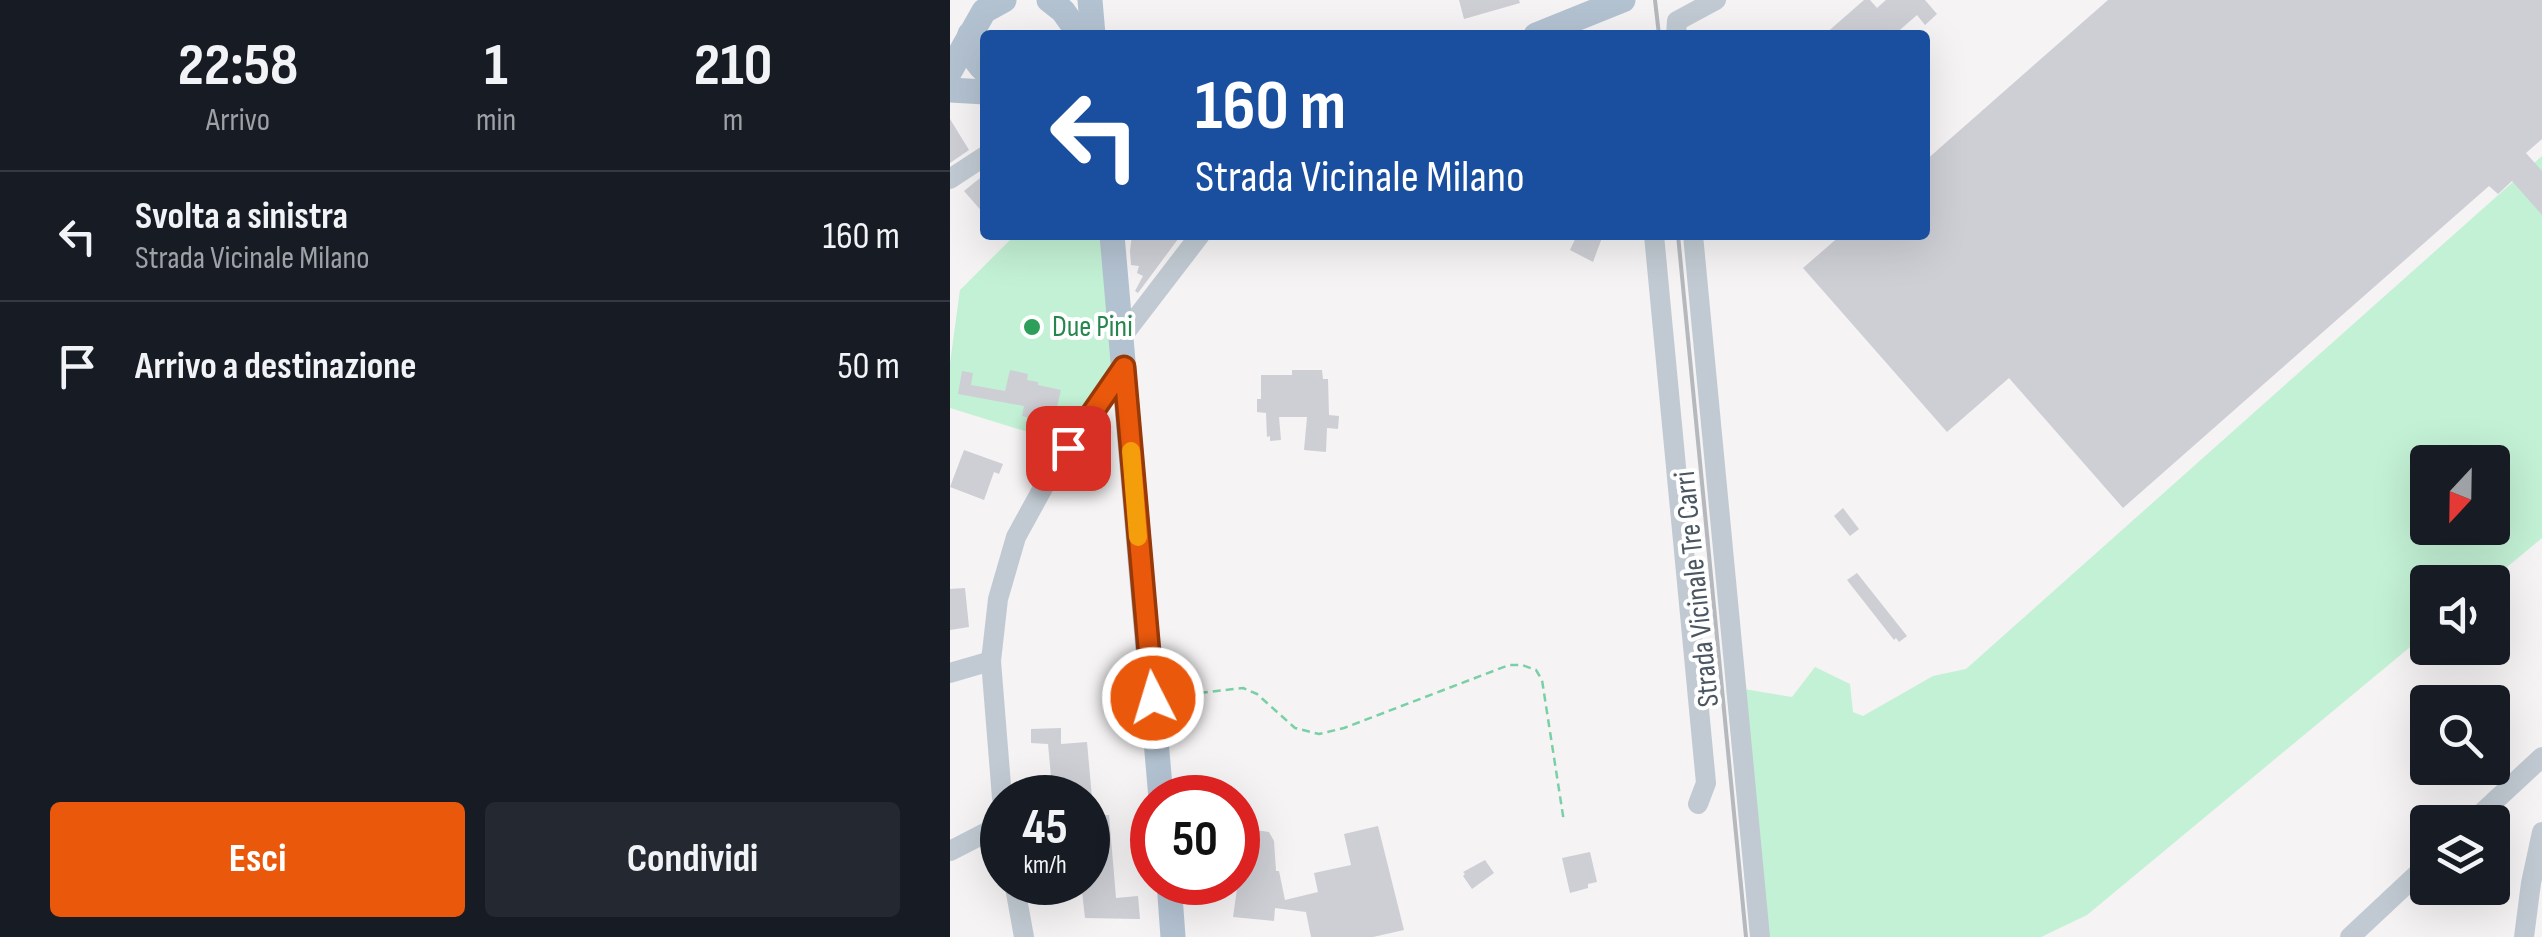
<!DOCTYPE html>
<html lang="it">
<head>
<meta charset="utf-8">
<style>
	:root { --surface:#171b24; --page:#242831; --text:#f1f3f6; --muted:#9ea1a6; --line:#363941; --accent:#ea580c }
	body { margin:0; font-family:"Sofia Sans Condensed",sans-serif; background:var(--page); color:var(--text); height:100vh; display:flex; flex-direction:column; font-size:38px; white-space:nowrap }
	* { box-sizing:border-box; margin:0 }
	p { font-size:32px; color:var(--muted) }
	.icon { flex:none; width:55px; height:55px; fill:none; stroke:currentColor; stroke-width:2; stroke-linecap:round; stroke-linejoin:round }
	.map { position:relative; flex:1; overflow:hidden }
	.sheet { display:flex; flex-direction:column; background:var(--surface); width:950px }
	.sheet>* { flex:none }
	.hud { position:absolute; left:30px; top:30px; width:950px; height:210px; border-radius:10px; box-shadow:0 10px 40px #0002; background:#1a4fa0; color:#fff; overflow:hidden }
	.needle { width:65px; rotate:202deg }
	.controls { position:absolute; left:1460px; top:445px; display:grid; gap:20px }
	.controls a { display:grid; place-items:center; width:100px; height:100px; border-radius:10px; background:var(--surface); box-shadow:0 10px 40px #0002; font-size:50px }
	.speed { position:absolute; left:30px; top:775px; display:flex; gap:20px; font-size:50px; font-weight:700; text-align:center }
	.speed>* { display:grid; place-content:center; width:130px; height:130px; border-radius:50%; background:var(--surface); box-shadow:0 10px 40px #0002; line-height:1 }
	.speed small { font-size:25px; font-weight:400 }
	.speed .limit { border:15px solid #d22; background:#fff; color:#111 }
	.pin { position:absolute; display:grid; place-items:center; width:85px; height:85px; color:#fff; margin:-42px; border-radius:20px; box-shadow:0 5px 15px #0006 }
	.me { position:absolute; width:110px; margin:-55px; rotate:355deg; stroke-linejoin:round; filter:drop-shadow(0 0 8px #0008) }
	.turn { display:flex; align-items:center; gap:35px; height:210px; padding:0 50px; font-size:45px }
	.turn .icon { width:130px; height:130px; stroke-width:2.5 }
	.turn b { display:block; font-size:70px; line-height:85px }
	.eta { display:flex; justify-content:space-evenly; align-items:center; height:170px; text-align:center }
	.eta b { font-size:60px; font-weight:700; line-height:70px }
	.primary-button { display:flex; gap:20px; margin-top:auto; padding:20px 50px }
	.primary-button a { flex:1; height:115px; border-radius:10px; background:var(--accent); color:#fff; font-size:40px; font-weight:700; line-height:115px; text-align:center }
	.primary-button a+a { background:var(--page); color:var(--text) }
	ul { padding:0; list-style:none }
	li { display:flex; align-items:center; gap:30px; height:130px; padding:0 50px; border-top:2px solid var(--line) }
	li div { flex:1 }
	li b { display:block; font-size:38px }
	li em { font-style:normal }
	main { display:flex; flex:1; min-height:0 }
	.map>svg:first-child { display:block }
	.green { fill:#c3f1d5; fill-rule:evenodd }
	.building { fill:#cdcfd5 }
	.lines { fill:none; stroke-linecap:round; stroke-linejoin:round }
	.path { stroke:#7ad0a6; stroke-width:2.5; stroke-dasharray:8 5; stroke-linecap:butt }
	.minor { stroke:#c1cad2; stroke-width:20 }
	.major { stroke:#b3c2d1; stroke-width:25 }
	.rail { stroke:#b5b8bd; stroke-width:4 }
	.route-casing { stroke:#983908; stroke-width:25 }
	.route { stroke:#ea580c; stroke-width:18 }
	.slow { stroke:#f59e0b; stroke-width:18 }
	.leisure-dot { fill:#2e9e5b; stroke:#fff; stroke-width:4 }
	.labels { text-anchor:middle; dominant-baseline:central; stroke-width:8; stroke-linejoin:round; paint-order:stroke }
	.leisure-label { font-size:30px; fill:#27864d; stroke:#fff; text-anchor:start }
	.street-label { font-size:30px; fill:#4a5661; stroke:#fff }
</style>
</head>
<body>
<main>
<section class="sheet">
<div class="eta">
<div><b>22:58</b><p>Arrivo</p></div>
<div><b>1</b><p>min</p></div>
<div><b>210</b><p>m</p></div>
</div>
<ul>
<li><svg class="icon" aria-label="left" viewBox="0 0 24 24"><path d="M17 20v-9H6M10 6l-5 5 5 5"/></svg><div><b>Svolta a sinistra</b><p>Strada Vicinale Milano</p></div><em>160 m</em></li>
<li><svg class="icon" aria-label="arrive" viewBox="0 0 24 24"><path d="M6 21V4h12l-3 4 3 4H6"/></svg><div><b>Arrivo a destinazione</b></div><em>50 m</em></li>
</ul>
<div class="primary-button"><a>Esci</a><a>Condividi</a></div>
</section>
<div class="map">
<svg width="1592" height="937" viewBox="0 0 1592 937">
	<rect width="100%" height="100%" fill="#f5f3f3"/>
	<g class="green">
		<path d="M1592 156V538L1539 582H1478L1477 633 1137 915 1091 937H801L776 686 842 697 865 667 900 684 903 712 913 716 983 676 1016 669ZM1478 462H1542V528H1478Z"/>
		<polygon points="65,235 151,235 162,368 114,443 0,408 0,363 10,290"/>
	</g>
	<g class="building">
		<polygon points="509,0 569,0 570,3 514,19"/>
		<polygon points="914,0 920,0 927,8 936,0 975,0 987,14 975,25 967,15 944,35 874,35"/>
		<polygon points="1158,0 1592,0 1592,139 1576,153 1592,171 1592,215 1562,181 1548,194 1539,186 1173,508 1059,378 997,432 853,268 891,235 975,235 975,161"/>
		<polygon points="0,119 19,150 0,163"/>
		<polygon points="35,174 35,215 14,191"/>
		<polygon points="182,235 231,235 188,293 185,291 193,276 187,273 189,266 181,265 180,251"/>
		<polygon points="627,235 653,235 643,262 620,250"/>
		<polygon points="60,370 78,374 77,380 88,382 88,385 111,390 103,424 72,416 74,406 8,394 12,371 23,373 21,385 55,391"/>
		<polygon points="342,370 372,370 373,379 378,379 379,415 389,416 388,429 377,428 376,452 354,450 357,417 329,417 331,440 320,441 320,436 317,437 316,413 307,412 307,399 311,399 311,375 342,375"/>
		<polygon points="14,450 53,464 49,474 44,472 34,500 0,487"/>
		<polygon points="893,508 909,529 900,536 884,516"/>
		<polygon points="907,573 957,636 949,642 946,638 944,640 897,580"/>
		<polygon points="15,588 19,627 0,630 0,589"/>
		<polygon points="111,728 111,744 137,742 142,798 103,798 98,744 81,743 81,729"/>
		<polygon points="159,815 166,898 188,896 190,919 135,918 131,882 138,882 138,816"/>
		<polygon points="428,826 454,930 423,937 361,937 356,912 325,908 324,921 283,917 288,882 288,848 294,849 292,828 319,832 324,841 326,871 329,871 335,900 368,892 364,873 401,865 394,834"/>
		<polygon points="640,852 647,882 638,884 638,888 620,893 612,858"/>
		<polygon points="535,860 544,873 522,889 513,876 515,874 513,872"/>
	</g>
	<g class="lines">
		<polyline class="path" points="224,696 293,688 307,694 345,728 369,734 394,728 559,665 572,665 586,670 592,680 614,822"/>
		<g class="minor">
			<polyline points="726,35 727,21 766,0"/>
			<polyline points="0,179 35,156"/>
			<polyline points="704,235 756,783 748,804"/>
			<polyline points="743,235 810,937"/>
			<polyline points="171,338 250,235"/>
			<polyline points="0,673 41,661"/>
			<polyline points="52,798 41,661 48,599 66,537 100,475 174,367"/>
			<polyline points="1522,822 1592,757"/>
			<polyline points="0,851 39,831 52,821"/>
			<polyline points="64,882 74,937"/>
			<polyline points="1400,937 1478,864"/>
			<polyline points="1574,937 1581,883 1592,832"/>
		</g>
		<g class="major">
			<polyline points="99,0 113,11 130,35"/>
			<polyline points="140,0 143,35"/>
			<path d="M20 34C18 50 24 60 35 71"/>
			<polyline points="586,35 673,0"/>
			<polyline points="0,71 34,11 54,0"/>
			<polyline points="0,90 35,92"/>
			<polyline points="162,235 211,798"/>
			<polyline points="219,882 223,937"/>
		</g>
		<g class="rail">
			<polyline points="705,0 709,35"/>
			<polyline points="728,235 796,937"/>
		</g>
	</g>
	<g class="lines">
		<defs>
			<polyline id="route" points="118,448 174,367 203,698"/>
		</defs>
		<use href="#route" class="route-casing"/>
		<use href="#route" class="route"/>
		<polyline class="slow" points="181,451 188,537"/>
	</g>
	<circle class="leisure-dot" cx="82" cy="327" r="10"/>
	<g class="labels">
		<g class="leisure-label">
			<text x="102" y="327">Due Pini</text>
		</g>
		<g class="street-label">
			<text transform="translate(747 589) rotate(-96)">Strada Vicinale Tre Carri</text>
		</g>
	</g>
</svg>
<div class="controls">
<a><svg class="needle" viewBox="-14 -14 28 28"><path d="M0-13l5 13h-10z" fill="#e53935"/><path d="M0 13l5-13h-10z" fill="#9ea1a6"/></svg></a>
<a><svg class="icon" aria-label="sound" viewBox="0 0 24 24"><path d="M4 9h4l5-4v14l-5-4H4zM17 9q2 3 0 6"/></svg></a>
<a><svg class="icon" aria-label="search" viewBox="0 0 24 24"><circle cx="10" cy="10" r="6"/><path d="M15 15l6 6"/></svg></a>
<a><svg class="icon" aria-label="layers" viewBox="0 0 24 24"><path d="M12 4l9 5-9 5-9-5zM3 14l9 5 9-5"/></svg></a>
</div>
<div class="speed"><div>45<small>km/h</small></div><div class="limit">50</div></div>
<div class="pin" style="left:118px;top:448px;background:#d93025"><svg class="icon" aria-label="arrive" viewBox="0 0 24 24"><path d="M6 21V4h12l-3 4 3 4H6"/></svg></div>
<svg class="me" style="left:203px;top:698px" viewBox="-20 -20 40 40"><circle r="17" fill="#ea580c" stroke="#fff" stroke-width="3"/><path d="M0-11L8 9 0 5-8 9z" fill="#fff"/></svg>
<div class="hud">
<div class="turn"><svg class="icon" aria-label="left" viewBox="0 0 24 24"><path d="M17 20v-9H6M10 6l-5 5 5 5"/></svg><div><b>160 m</b>Strada Vicinale Milano</div></div>
</div>
</div>
</main>
</body>
</html>
